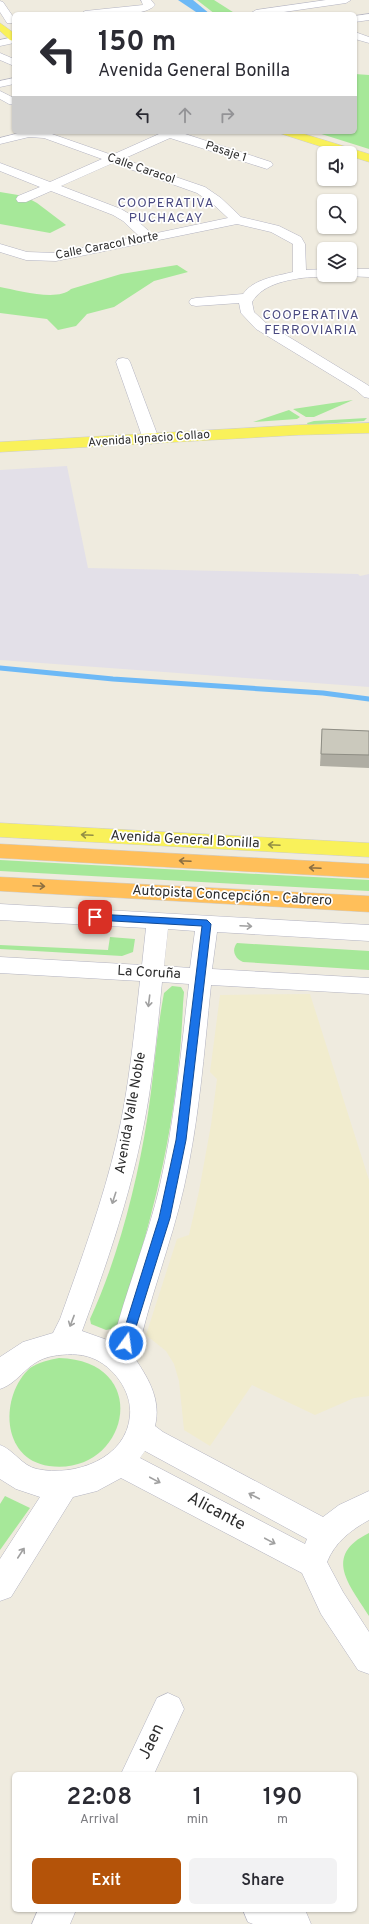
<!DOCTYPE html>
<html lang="en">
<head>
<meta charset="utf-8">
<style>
	:root { --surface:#fff; --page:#f2f2f3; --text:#2b2b33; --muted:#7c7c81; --accent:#b45309 }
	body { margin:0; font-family:Overpass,sans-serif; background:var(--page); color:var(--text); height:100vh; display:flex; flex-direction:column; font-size:15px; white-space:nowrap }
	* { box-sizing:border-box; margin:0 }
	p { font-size:13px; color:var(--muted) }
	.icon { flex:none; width:22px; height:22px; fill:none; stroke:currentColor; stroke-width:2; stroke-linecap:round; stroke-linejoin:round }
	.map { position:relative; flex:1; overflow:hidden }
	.panel { position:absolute; left:12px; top:1772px; width:345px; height:140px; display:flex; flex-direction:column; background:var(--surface); border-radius:6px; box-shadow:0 1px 3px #0004 }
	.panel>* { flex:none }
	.top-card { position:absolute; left:12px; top:12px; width:345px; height:122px; border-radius:6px; box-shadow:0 1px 3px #0004; background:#fff; color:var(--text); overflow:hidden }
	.tools { position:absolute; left:317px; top:146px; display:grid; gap:8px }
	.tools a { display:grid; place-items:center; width:40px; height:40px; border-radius:6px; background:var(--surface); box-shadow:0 1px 3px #0004; font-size:20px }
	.pin { position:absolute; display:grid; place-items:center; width:34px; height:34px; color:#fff; margin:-17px; border-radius:8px; box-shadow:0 2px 6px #0006 }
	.me { position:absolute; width:44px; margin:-22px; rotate:14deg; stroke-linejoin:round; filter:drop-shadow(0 0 3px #0008) }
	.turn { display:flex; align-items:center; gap:14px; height:84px; padding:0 20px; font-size:18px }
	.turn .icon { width:52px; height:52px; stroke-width:2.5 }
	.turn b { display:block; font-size:28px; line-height:34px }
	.lanes { display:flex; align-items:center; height:38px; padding:0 20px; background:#0003; justify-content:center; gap:20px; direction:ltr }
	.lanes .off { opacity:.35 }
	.eta { display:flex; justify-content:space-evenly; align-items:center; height:68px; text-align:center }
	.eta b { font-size:24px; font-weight:600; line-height:28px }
	.button { display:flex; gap:8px; margin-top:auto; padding:8px 20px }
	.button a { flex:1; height:46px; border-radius:6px; background:var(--accent); color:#fff; font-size:16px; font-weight:600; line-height:46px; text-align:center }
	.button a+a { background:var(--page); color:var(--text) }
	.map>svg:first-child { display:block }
	.industrial { fill:#e3e0e8 }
	.education { fill:#f1ecce }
	.green { fill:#a6e899 }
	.water { fill:#6db9f6 }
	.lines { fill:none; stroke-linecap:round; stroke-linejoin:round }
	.stream { stroke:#6db9f6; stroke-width:5 }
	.minor-casing { stroke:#b3b3c1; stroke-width:1 }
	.major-casing { stroke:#cdcdcd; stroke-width:1 }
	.highway-casing { stroke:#cdcdcd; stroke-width:1 }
	.minor { fill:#fff; fill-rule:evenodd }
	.major { fill:#f9f15a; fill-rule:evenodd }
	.highway { fill:#ffbf5a; fill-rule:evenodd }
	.wall { fill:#afada3 }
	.building { fill:#cbc9bd; stroke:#8e8d84 }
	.oneway { stroke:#938f44 }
	.oneway2 { stroke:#8c6f41 }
	.oneway3 { stroke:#a0a0a0 }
	.route { fill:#1a73e8; stroke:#114b97 }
	.labels { text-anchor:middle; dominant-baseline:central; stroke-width:3.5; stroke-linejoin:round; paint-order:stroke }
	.far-street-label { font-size:12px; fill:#2d2d2d; stroke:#fff }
	.far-neighbourhood-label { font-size:13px; letter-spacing:1px; fill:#4a4a81; stroke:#fff }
	.street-label { font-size:14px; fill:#2d2d2d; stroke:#fff }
	.near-street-label { font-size:17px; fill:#2d2d2d; stroke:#fff }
</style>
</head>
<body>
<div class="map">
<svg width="369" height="1924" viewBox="0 0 369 1924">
	<rect width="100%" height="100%" fill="#efebdf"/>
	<polygon class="industrial" points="67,466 88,568 358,574 360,576 369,574 369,687 0,660 0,470"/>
	<polygon class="education" points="310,994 369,1180 369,1396 354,1398 315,1415 252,1385 210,1446 184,1430 179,1381 174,1364 166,1351 146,1335 177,1239 189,1235 199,1191 211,1125 217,1079 210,1072 220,995"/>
	<g class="green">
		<polygon points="197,0 214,0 236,14 215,14"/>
		<polygon points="355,74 369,75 369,149 315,132 355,132"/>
		<polygon points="0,192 24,196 37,203 66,225 50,233 0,224"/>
		<path d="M177 265 188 272 154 281 114 307 87 314 76 326 58 330 47 319 0 313V287C17 290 58 302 71 289L121 274Z"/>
		<polygon points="353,400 314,417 306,417 293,409"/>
		<polygon points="289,410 300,417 297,419 253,422"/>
		<polygon points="367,418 364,421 308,425 307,423 314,421"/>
		<polygon points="0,860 369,880 369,891 0,871"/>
		<polygon points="110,937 135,939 133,952 122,956 0,949 0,945 108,950"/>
		<path d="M237 943 369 951V970L243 962C235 959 231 950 237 943Z"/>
		<path d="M172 986 181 987 184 992 183 1004C181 1057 174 1112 163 1164 152 1216 137 1267 121 1319L116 1328 106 1330 91 1324 90 1319C117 1261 137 1184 147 1120 154 1078 156 1035 164 993Z"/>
		<path d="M59 1358C155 1361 128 1477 49 1466 0 1459 0 1395 30 1368 39 1362 49 1360 59 1358Z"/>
		<polygon points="5,1496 30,1508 0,1550 0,1504"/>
		<path d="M369 1533V1616C350 1585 322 1556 369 1533Z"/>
	</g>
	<polygon class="water" points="178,0 193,0 210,14 199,14"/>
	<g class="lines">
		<polyline class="stream" points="0,668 113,679 323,693 369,699"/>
		<defs>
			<g id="minor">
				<path d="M141 0H151L155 5C145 18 96 14 80 14L85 11 143 5Z"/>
				<polygon points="326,0 351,0 346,3 270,14 251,13 256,10"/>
				<polygon points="0,1 3,2 14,18 14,23 7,23 0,12"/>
				<polygon points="369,14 369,20 355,22 355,16"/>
				<polygon points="355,32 369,37 369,43 355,39"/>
				<polygon points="14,37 14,43 0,46 0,40"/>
				<polygon points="0,53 14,59 14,66 0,60"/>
				<polygon points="14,78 14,84 0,87 0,81"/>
				<polygon points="0,91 14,98 14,105 9,104 0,99"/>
				<path d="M23 132 49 133 112 155 159 134 157 132H179L271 162 273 165 267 169 170 138 123 159 205 187 221 198 241 217 279 226 301 237 305 244 306 270 324 269V275H329C324 278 317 277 311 277 291 279 263 283 252 302L254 312 266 323 366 384 369 386V398L364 397 356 390 256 329 241 313 239 303 196 306 191 305 189 302 191 299 196 298 243 294C253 279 277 276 293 272V244L271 232 237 224 56 261 26 260 0 252V244L27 252 56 253 139 236 123 221 113 215 51 191 26 202H18L16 199 18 196 40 187 0 171V163L50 182 102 159 44 138 29 137 0 144V138ZM113 163 197 193 213 204 228 218 152 234 131 215 121 209 61 186Z"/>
				<polygon points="350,269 369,269 369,277 345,276 350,275"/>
				<polygon points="123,358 128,359 130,362 159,439 156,442 151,444 146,442 143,439 116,362 118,359"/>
				<path d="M0 904 369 925V941L217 932 212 969 369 978V994L211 985C204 1053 199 1121 184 1187 171 1245 148 1301 136 1360 150 1381 161 1401 155 1426L163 1432 323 1517 339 1505 369 1491V1520C351 1530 335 1542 327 1562L343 1592 369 1632V1674L358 1670 321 1614 302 1573 121 1478 97 1491 73 1497 11 1597 0 1601V1559L40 1497 16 1489 0 1479V1445C14 1450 22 1466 37 1469 74 1477 127 1459 130 1415 132 1391 113 1366 92 1358 80 1353 65 1354 53 1356 26 1361 21 1382 0 1389V1357L23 1342 53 1333 60 1319C81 1260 103 1201 117 1140 129 1088 134 1034 140 981L0 973V957L142 965 146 928 0 920ZM168 929 195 931 190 968 164 966ZM162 982 189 984C181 1051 175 1119 160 1185 148 1238 126 1289 113 1342L82 1331C105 1269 127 1205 141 1139 152 1088 157 1035 162 982ZM145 1451 307 1539 305 1544 140 1458Z"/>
				<polygon points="168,1693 179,1698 184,1709 154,1774 121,1774 157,1698"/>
				<polygon points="38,1910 76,1910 70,1924 32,1924"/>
				<polygon points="243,1910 301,1910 306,1912 311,1924 253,1924 248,1922"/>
			</g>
			<g id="major">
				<polygon points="0,23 14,33 14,41 10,40 0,31"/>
				<polygon points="280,132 298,132 369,154 369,162 350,156 350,153 341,153 282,134"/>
				<polygon points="369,423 369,433 298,435 0,452 0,442 298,425"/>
				<polygon points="0,823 369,843 369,857 0,837"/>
			</g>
			<g id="highway">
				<polygon points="0,844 369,864 369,878 0,858"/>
				<polygon points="0,877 369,896 369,912 0,891"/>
			</g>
		</defs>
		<use href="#minor" class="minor-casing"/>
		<use href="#major" class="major-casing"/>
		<use href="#highway" class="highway-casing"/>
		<use href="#minor" class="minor"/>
		<use href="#major" class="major"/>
		<use href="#highway" class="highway"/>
	</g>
	<polygon class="wall" points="322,729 369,731 369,768 320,766"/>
	<polygon class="building" points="322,729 369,731 369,755 321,754"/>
	<defs><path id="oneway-shaft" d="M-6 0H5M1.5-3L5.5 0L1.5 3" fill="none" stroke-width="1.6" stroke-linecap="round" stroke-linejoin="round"/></defs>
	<g class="oneway">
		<use href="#oneway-shaft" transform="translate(87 835) rotate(-177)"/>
		<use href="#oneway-shaft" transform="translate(274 845) rotate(-177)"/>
	</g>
	<g class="oneway2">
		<use href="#oneway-shaft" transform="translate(185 861) rotate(-177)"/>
		<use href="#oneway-shaft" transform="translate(315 868) rotate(-177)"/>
		<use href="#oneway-shaft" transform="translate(39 886) rotate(3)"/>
	</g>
	<g class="oneway3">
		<use href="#oneway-shaft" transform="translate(246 926) rotate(3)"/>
		<use href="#oneway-shaft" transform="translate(149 1001) rotate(97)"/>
		<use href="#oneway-shaft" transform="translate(114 1198) rotate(108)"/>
		<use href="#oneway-shaft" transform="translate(72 1321) rotate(111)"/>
		<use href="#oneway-shaft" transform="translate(155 1480) rotate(28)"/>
		<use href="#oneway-shaft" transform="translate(254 1496) rotate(-152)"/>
		<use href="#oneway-shaft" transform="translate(270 1541) rotate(28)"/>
		<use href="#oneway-shaft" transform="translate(21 1553) rotate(-57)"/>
	</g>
	<polygon class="route" points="95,914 207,920 211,924 186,1140 170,1218 131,1343 130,1347 126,1348 122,1347 120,1343 159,1218 176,1140 202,926 95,920 91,917"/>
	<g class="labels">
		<g class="far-street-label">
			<text transform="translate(226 152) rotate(18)">Pasaje 1</text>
			<text transform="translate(141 169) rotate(19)">Calle Caracol</text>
			<text transform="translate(107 246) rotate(-11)">Calle Caracol Norte</text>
			<text transform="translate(149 439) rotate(-4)">Avenida Ignacio Collao</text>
		</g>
		<g class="far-neighbourhood-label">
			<text x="166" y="204">COOPERATIVA<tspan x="166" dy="15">PUCHACAY</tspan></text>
			<text x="311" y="316">COOPERATIVA<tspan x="311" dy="15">FERROVIARIA</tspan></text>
		</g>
		<g class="street-label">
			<text transform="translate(185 840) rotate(3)">Avenida General Bonilla</text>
			<text transform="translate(232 896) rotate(3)">Autopista Concepción - Cabrero</text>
			<text transform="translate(149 973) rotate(3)">La Coruña</text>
			<text transform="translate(131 1113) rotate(-80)">Avenida Valle Noble</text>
		</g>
		<g class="near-street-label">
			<text transform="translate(216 1512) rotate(28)">Alicante</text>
			<text transform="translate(152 1742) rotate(-64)">Jaen</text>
		</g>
	</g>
</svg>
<div class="tools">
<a><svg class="icon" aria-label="sound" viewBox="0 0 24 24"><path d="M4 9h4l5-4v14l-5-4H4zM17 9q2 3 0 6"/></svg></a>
<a><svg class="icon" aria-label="search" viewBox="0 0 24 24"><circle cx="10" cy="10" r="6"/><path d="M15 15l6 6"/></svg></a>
<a><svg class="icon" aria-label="layers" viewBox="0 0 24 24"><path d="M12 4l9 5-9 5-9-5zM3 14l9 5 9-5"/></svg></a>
</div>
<div class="pin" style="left:95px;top:917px;background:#d93025"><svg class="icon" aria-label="arrive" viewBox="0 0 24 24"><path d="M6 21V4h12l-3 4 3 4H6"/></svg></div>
<svg class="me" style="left:126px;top:1343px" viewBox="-20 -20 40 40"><circle r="17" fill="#1a73e8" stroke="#fff" stroke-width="3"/><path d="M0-11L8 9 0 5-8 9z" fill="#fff"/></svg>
<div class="top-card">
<div class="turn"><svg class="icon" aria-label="left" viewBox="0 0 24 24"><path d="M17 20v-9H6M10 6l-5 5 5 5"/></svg><div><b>150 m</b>Avenida General Bonilla</div></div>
<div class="lanes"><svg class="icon" aria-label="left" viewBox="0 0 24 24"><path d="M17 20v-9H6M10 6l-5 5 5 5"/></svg><svg class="icon off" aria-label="ahead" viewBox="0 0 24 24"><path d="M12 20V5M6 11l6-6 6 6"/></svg><svg class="icon off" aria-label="right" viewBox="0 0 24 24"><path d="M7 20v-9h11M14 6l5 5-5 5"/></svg></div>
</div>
<section class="panel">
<div class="eta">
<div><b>22:08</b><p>Arrival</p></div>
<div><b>1</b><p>min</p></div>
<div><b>190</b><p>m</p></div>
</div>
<div class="button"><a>Exit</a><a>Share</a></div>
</section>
</div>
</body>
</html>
